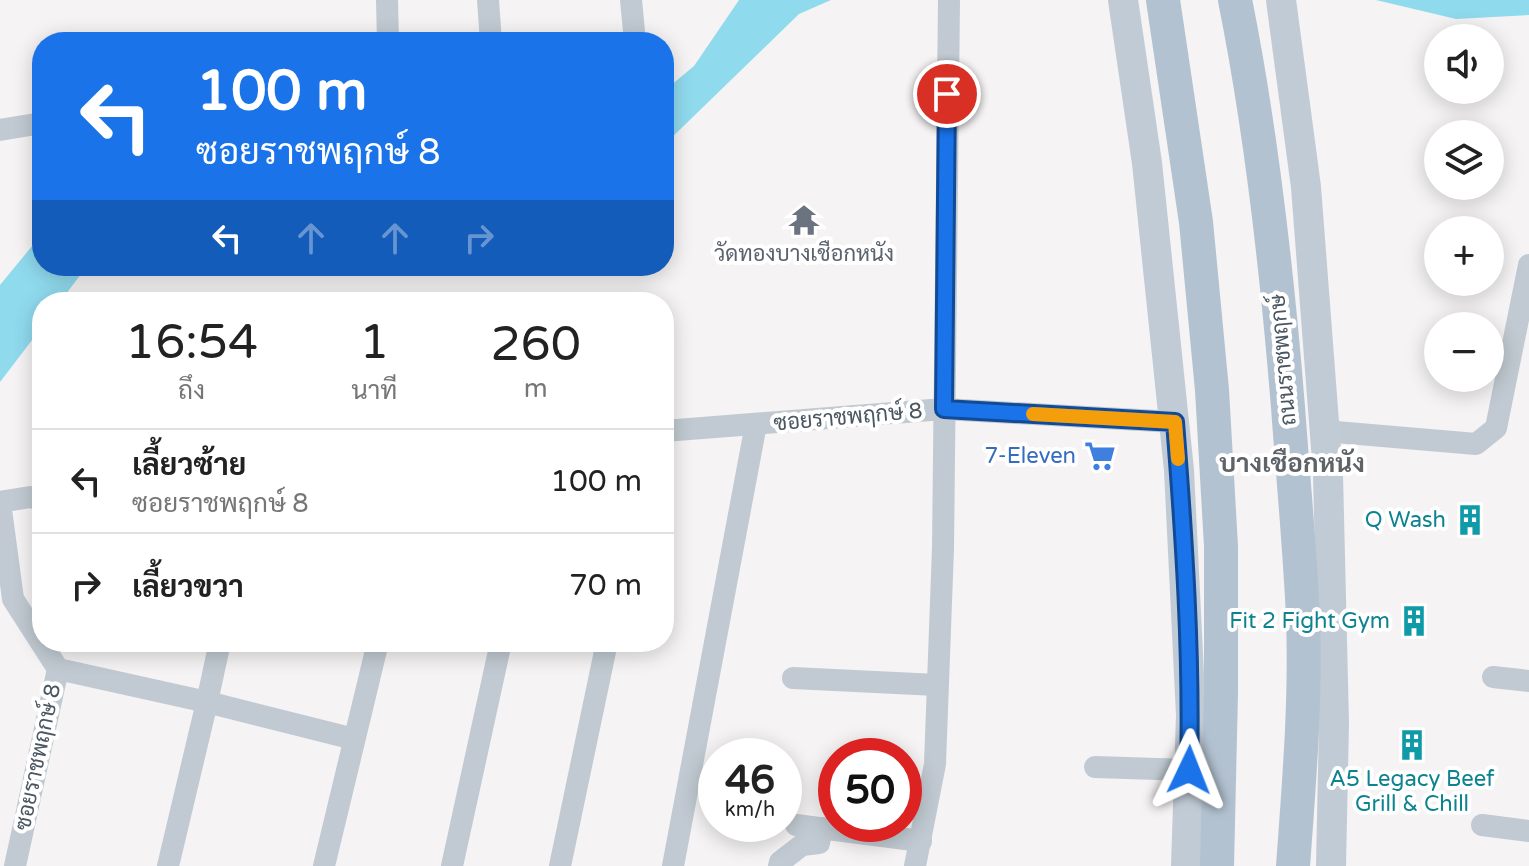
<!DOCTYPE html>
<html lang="th">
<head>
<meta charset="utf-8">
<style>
	:root { --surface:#fff; --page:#f2f2f2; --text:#222; --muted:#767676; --line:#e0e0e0 }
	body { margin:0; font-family:"Varela Round",Sarabun,sans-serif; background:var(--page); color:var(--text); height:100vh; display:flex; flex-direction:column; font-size:30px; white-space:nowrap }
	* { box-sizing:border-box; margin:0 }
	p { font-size:26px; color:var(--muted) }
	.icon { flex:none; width:44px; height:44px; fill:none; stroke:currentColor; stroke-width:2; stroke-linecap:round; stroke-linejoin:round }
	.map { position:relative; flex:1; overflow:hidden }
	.drawer { position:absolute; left:32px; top:292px; width:642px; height:360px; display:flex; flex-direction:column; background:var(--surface); border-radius:32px; box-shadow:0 4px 20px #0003 }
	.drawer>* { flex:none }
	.top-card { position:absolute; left:32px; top:32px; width:642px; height:244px; border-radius:32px; box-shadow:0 4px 20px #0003; background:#1a73e8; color:#fff; overflow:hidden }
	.buttons { position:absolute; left:1424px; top:24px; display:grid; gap:16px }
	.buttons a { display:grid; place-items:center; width:80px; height:80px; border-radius:50%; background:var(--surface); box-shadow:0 4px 20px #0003; font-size:40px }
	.speed { position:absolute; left:698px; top:738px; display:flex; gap:16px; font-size:40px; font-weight:700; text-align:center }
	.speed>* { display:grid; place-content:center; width:104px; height:104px; border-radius:50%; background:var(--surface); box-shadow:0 4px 20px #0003; line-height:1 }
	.speed small { font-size:20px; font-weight:400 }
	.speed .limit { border:12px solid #d22; background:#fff; color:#111 }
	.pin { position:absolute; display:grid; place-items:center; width:68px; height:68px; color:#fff; margin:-34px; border:4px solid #fff; border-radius:50%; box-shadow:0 2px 8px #0007 }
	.me { position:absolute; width:88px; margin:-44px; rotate:2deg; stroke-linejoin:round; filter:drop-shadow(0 0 6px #0008) }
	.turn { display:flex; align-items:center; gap:28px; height:168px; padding:0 32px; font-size:36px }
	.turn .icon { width:104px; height:104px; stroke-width:2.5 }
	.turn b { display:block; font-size:56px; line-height:68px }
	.lanes { display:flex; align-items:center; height:76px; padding:0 32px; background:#0003; justify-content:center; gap:40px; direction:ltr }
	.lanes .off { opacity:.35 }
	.eta { display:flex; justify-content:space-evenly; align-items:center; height:136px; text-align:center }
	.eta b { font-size:48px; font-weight:600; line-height:56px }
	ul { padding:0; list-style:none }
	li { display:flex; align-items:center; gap:24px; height:104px; padding:0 32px; border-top:2px solid var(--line) }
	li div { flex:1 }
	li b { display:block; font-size:30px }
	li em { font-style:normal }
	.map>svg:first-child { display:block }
	.water { fill:#90daee }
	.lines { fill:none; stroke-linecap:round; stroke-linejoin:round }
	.street { stroke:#c1cad2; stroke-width:22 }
	.secondary { stroke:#c1cbd6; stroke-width:30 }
	.primary { stroke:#b3c2d1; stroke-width:34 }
	.route-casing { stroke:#114b97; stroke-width:20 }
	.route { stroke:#1a73e8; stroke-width:14 }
	.slow { stroke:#f59e0b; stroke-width:14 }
	.labels { text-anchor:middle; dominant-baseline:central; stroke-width:8; stroke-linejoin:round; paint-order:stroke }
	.worship-label { font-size:22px; fill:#5b616d; stroke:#fff }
	.street-label { font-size:22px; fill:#4a5661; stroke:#fff }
	.shop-label { font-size:22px; fill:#366cbe; stroke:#fff; text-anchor:end }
	.culture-label { font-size:22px; fill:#0d838f; stroke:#fff; text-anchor:end }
	.quarter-label { font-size:26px; font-weight:bold; fill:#5f6368; stroke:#fff }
</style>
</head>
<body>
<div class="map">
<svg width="1529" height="866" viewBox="0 0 1529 866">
	<rect width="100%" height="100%" fill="#f5f3f3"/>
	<g class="water">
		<polygon points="739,0 831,0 799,14 664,145 664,91 694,66"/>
		<polygon points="1376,0 1529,0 1529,15 1456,19"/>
		<polygon points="42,234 42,266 87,266 60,302 42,302 42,327 0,382 0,285"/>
	</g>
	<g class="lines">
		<g class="street">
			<polyline points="387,0 388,42"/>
			<polyline points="488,0 491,42"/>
			<polyline points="631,0 635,42"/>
			<polyline points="0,130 42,123"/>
			<polyline points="664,431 944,409 1175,422"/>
			<polyline points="1324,431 1476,444 1496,428 1529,265"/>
			<polyline points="42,500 30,497 0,502 13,599 58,669"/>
			<polyline points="1493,677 1529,681"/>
			<polyline points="793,678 937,685"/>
			<polyline points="1095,767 1189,770"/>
			<polyline points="796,825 921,841"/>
			<polyline points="1482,825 1529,831"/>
			<polyline points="15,866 58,669 207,702 220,642"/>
			<polyline points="168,866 207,702 354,739"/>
			<polyline points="324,866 378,642"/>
			<polyline points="452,866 501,642"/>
			<polyline points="560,866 607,642"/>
			<polyline points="673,866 756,424"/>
			<polyline points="779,866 780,862 802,845 819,843 822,828"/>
			<polyline points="915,866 935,764 943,548 949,0"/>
		</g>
		<g class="secondary">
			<polyline points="1123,0 1147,163 1179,470 1191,715 1186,866"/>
			<polyline points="1281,0 1306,187 1328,474 1334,723 1331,866"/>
		</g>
		<g class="primary">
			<polyline points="1163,0 1196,222 1212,390 1221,546 1221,693 1217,866"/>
			<path d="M1235 0C1262 134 1277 271 1288 407 1293 478 1300 548 1303 618 1306 701 1299 784 1293 866"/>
		</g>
	</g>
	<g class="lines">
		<defs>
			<path id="route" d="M947 94 944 409 1175 422C1184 537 1192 654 1189 770"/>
		</defs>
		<use href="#route" class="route-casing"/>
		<use href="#route" class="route"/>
		<polyline class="slow" points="1033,414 1175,422 1178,459"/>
	</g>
	<defs>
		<symbol id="temple-bare" viewBox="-9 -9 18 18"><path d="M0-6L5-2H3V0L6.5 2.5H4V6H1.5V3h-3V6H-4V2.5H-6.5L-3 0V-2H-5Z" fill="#6b7280" stroke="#fff" stroke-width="2.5" paint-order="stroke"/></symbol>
		<symbol id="supermarket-bare" viewBox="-9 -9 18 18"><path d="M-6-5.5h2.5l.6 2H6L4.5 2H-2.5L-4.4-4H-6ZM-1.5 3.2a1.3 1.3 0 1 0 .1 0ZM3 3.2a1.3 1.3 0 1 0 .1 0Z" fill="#3f7fe0" stroke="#fff" stroke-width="2.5" paint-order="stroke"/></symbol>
		<symbol id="building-bare" viewBox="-9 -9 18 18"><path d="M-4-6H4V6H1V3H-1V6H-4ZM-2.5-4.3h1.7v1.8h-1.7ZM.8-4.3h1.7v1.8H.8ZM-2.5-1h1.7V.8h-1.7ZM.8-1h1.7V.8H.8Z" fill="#0f9aa8" stroke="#fff" stroke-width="2.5" paint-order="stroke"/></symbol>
	</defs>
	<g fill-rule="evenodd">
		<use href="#temple-bare" x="782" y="198" width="44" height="44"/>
		<use href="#supermarket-bare" x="1078" y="434" width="44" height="44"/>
		<use href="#building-bare" x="1448" y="498" width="44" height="44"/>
		<use href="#building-bare" x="1392" y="599" width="44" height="44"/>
		<use href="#building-bare" x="1390" y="723" width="44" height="44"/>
	</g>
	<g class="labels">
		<g class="worship-label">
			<text x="804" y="254">วัดทองบางเชือกหนัง</text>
		</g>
		<g class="street-label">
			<text transform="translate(1283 360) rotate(-95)">ถนนราชพฤกษ์</text>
			<text transform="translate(848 417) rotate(-5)">ซอยราชพฤกษ์ 8</text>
			<text transform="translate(38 757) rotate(-78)">ซอยราชพฤกษ์ 8</text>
		</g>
		<g class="shop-label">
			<text x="1076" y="456">7-Eleven</text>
		</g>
		<g class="culture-label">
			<text x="1446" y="520">Q Wash</text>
			<text x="1390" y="621">Fit 2 Fight Gym</text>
			<text x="1412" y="779" text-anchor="middle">A5 Legacy Beef<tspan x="1412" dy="25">Grill &amp; Chill</tspan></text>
		</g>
		<g class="quarter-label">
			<text x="1292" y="463">บางเชือกหนัง</text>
		</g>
	</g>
</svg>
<div class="buttons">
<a><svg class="icon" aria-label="sound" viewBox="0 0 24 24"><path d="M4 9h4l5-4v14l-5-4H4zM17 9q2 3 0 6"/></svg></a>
<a><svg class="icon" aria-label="layers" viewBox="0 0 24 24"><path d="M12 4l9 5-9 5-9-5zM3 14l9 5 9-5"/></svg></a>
<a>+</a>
<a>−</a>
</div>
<div class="speed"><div>46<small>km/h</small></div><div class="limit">50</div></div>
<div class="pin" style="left:947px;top:94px;background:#d93025"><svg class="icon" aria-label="arrive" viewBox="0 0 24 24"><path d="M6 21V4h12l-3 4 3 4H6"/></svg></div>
<svg class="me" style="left:1189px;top:770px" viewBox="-20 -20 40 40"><path d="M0-17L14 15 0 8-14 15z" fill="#1a73e8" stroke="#fff" stroke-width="4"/></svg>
<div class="top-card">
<div class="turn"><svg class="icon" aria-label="left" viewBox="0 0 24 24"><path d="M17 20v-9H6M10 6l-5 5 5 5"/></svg><div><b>100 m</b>ซอยราชพฤกษ์ 8</div></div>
<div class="lanes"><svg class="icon" aria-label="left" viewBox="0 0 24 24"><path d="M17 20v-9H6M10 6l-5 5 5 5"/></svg><svg class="icon off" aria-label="ahead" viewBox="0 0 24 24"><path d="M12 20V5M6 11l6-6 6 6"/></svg><svg class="icon off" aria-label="ahead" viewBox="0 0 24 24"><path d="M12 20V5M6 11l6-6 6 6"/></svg><svg class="icon off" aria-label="right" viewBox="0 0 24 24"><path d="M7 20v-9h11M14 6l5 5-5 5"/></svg></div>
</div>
<section class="drawer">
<div class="eta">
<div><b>16:54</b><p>ถึง</p></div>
<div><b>1</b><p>นาที</p></div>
<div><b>260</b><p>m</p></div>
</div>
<ul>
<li><svg class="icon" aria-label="left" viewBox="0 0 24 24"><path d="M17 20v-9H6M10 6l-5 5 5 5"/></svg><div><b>เลี้ยวซ้าย</b><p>ซอยราชพฤกษ์ 8</p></div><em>100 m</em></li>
<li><svg class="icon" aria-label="right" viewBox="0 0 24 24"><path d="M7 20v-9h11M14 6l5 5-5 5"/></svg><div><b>เลี้ยวขวา</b></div><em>70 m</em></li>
</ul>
</section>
</div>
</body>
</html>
